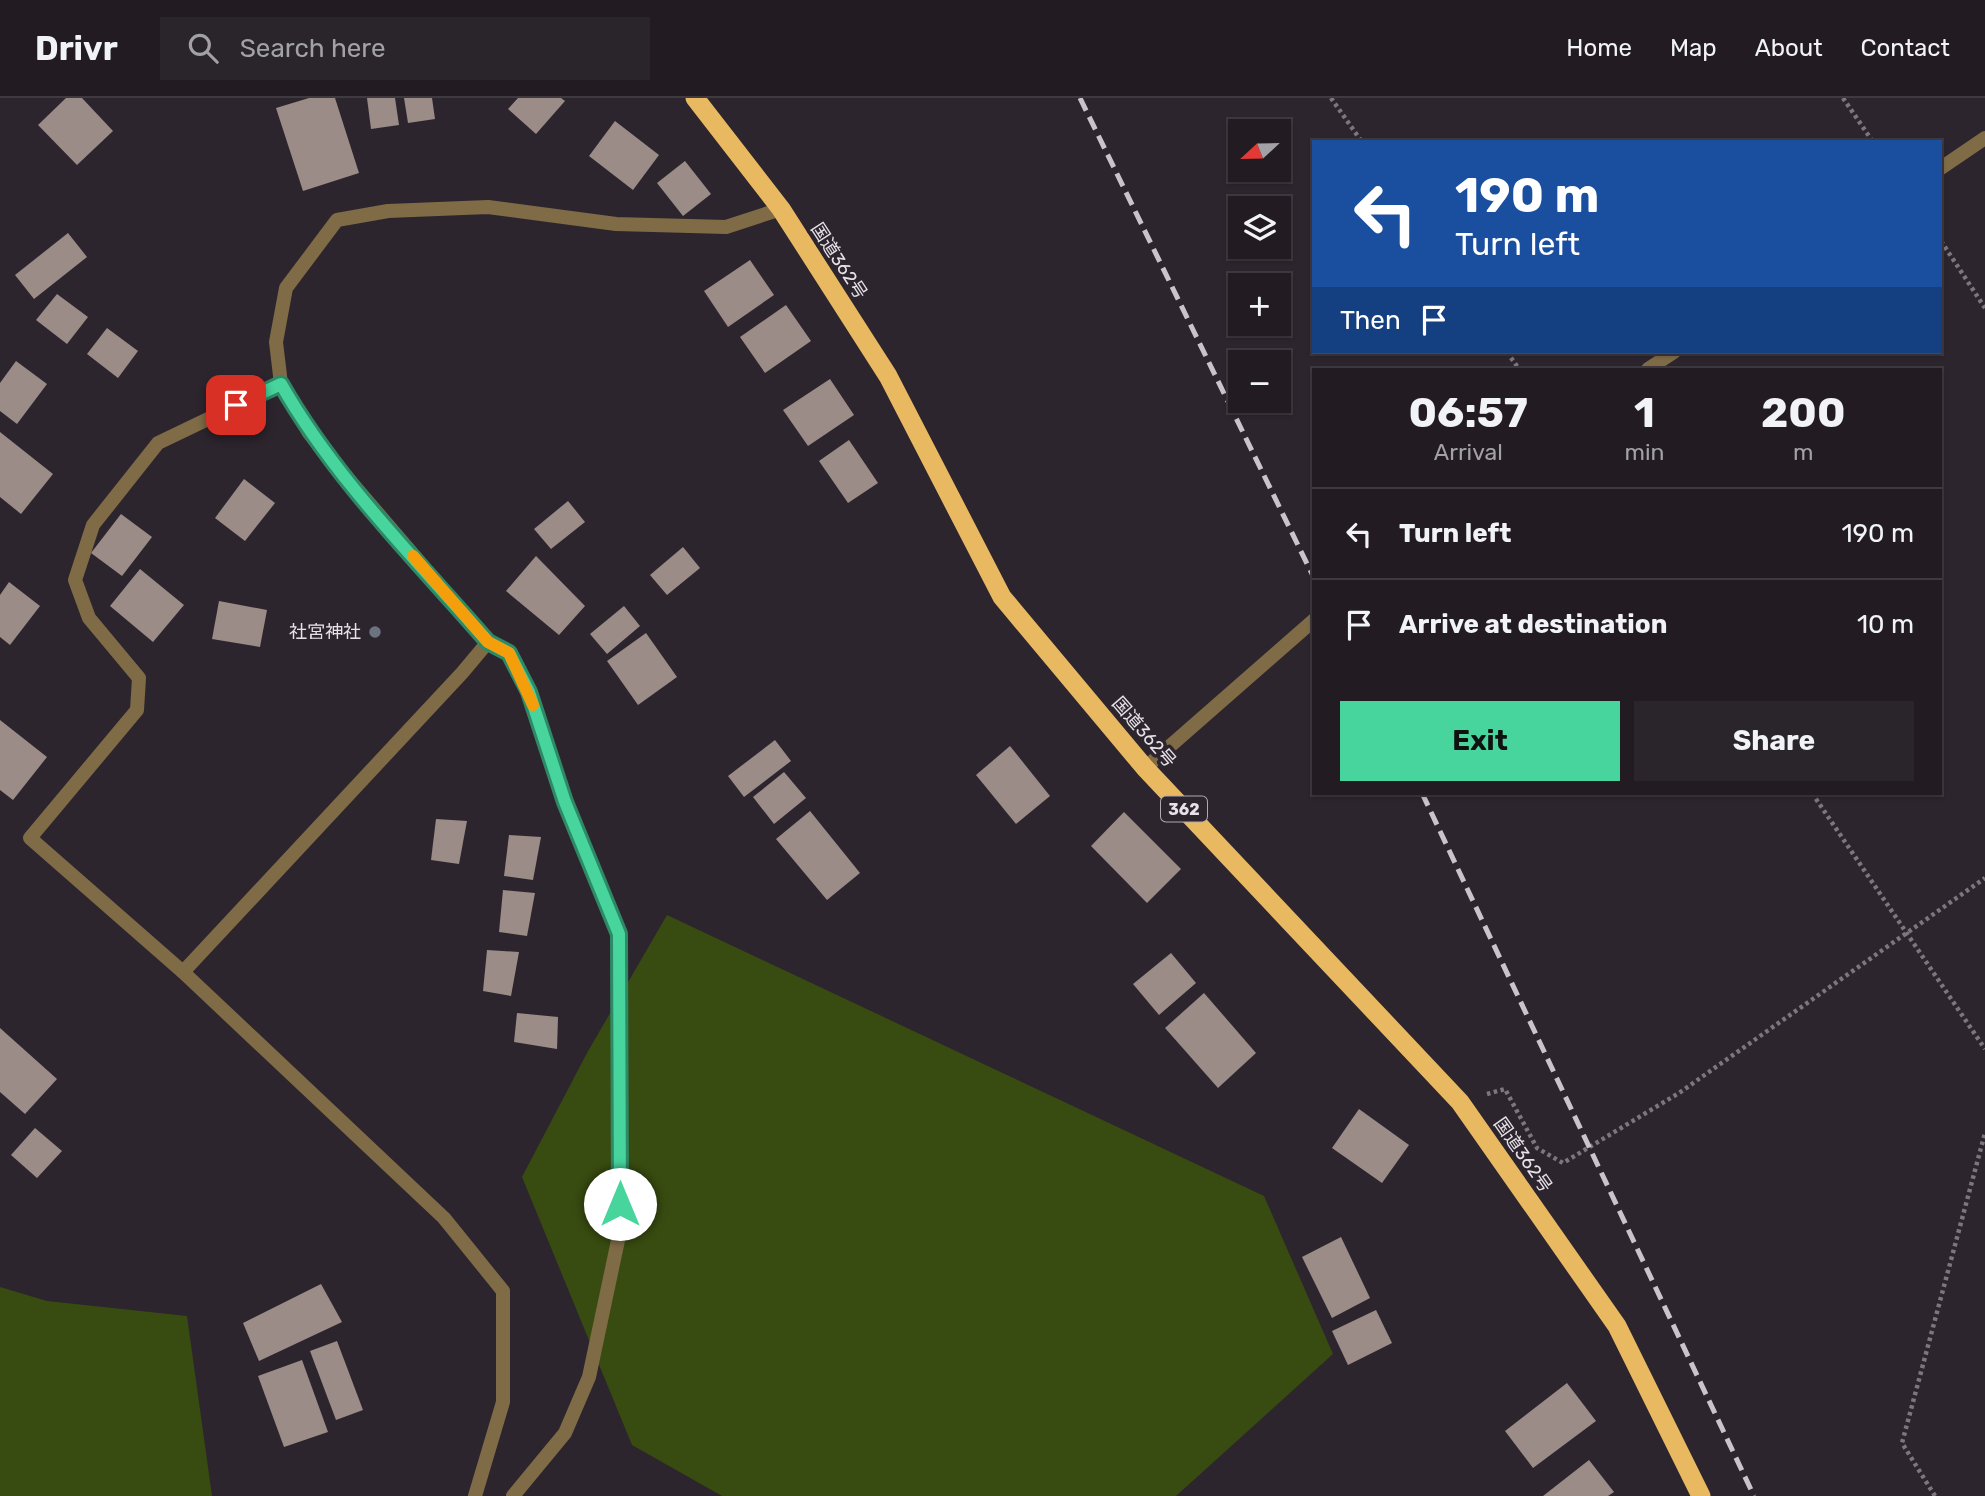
<!DOCTYPE html>
<html lang="en">
<head>
<meta charset="utf-8">
<style>
	:root { --surface:#221c22; --page:#2a252a; --text:#f1f3f6; --muted:#a2a1a5; --line:#3f3a40; --accent:#47d49d }
	body { margin:0; font-family:Rubik,"Noto Sans JP",sans-serif; background:var(--page); color:var(--text); height:100vh; display:flex; flex-direction:column; font-size:26px; white-space:nowrap }
	* { box-sizing:border-box; margin:0 }
	p { font-size:23px; color:var(--muted) }
	.icon { flex:none; width:38px; height:38px; fill:none; stroke:currentColor; stroke-width:2; stroke-linecap:round; stroke-linejoin:round }
	.map { position:relative; flex:1; overflow:hidden }
	.sheet { position:absolute; left:1312px; top:270px; width:630px; height:427px; display:flex; flex-direction:column; background:var(--surface); border-radius:0px; box-shadow:0 2px 5px #0004,0 0 0 2px var(--line) }
	.sheet>* { flex:none }
	.guide { position:absolute; left:1312px; top:42px; width:630px; height:214px; border-radius:0px; box-shadow:0 2px 5px #0004,0 0 0 2px var(--line); background:#1a4fa0; color:#fff; overflow:hidden }
	.needle { width:46px; rotate:248deg }
	.buttons { position:absolute; left:1228px; top:21px; display:grid; gap:14px }
	.buttons a { display:grid; place-items:center; width:63px; height:63px; border-radius:0px; background:var(--surface); box-shadow:0 2px 5px #0004,0 0 0 2px var(--line); font-size:35px }
	.pin { position:absolute; display:grid; place-items:center; width:60px; height:60px; color:#fff; margin:-30px; border-radius:14px; box-shadow:0 4px 10px #0006 }
	.me { position:absolute; width:77px; margin:-38px; rotate:0deg; stroke-linejoin:round; filter:drop-shadow(0 0 5px #0008) }
	.turn { display:flex; align-items:center; gap:24px; height:147px; padding:0 28px; font-size:32px }
	.turn .icon { width:91px; height:91px; stroke-width:2.5 }
	.turn b { display:block; font-size:49px; line-height:60px }
	.then { display:flex; align-items:center; height:66px; padding:0 28px; background:#0003; gap:14px; font-size:26px }
	.eta { display:flex; justify-content:space-evenly; align-items:center; height:119px; text-align:center }
	.eta b { font-size:42px; font-weight:700; line-height:49px }
	.cta { display:flex; gap:14px; margin-top:auto; padding:14px 28px }
	.cta a { flex:1; height:80px; border-radius:0px; background:var(--accent); color:#111; font-size:28px; font-weight:700; line-height:80px; text-align:center }
	.cta a+a { background:var(--page); color:var(--text) }
	ul { padding:0; list-style:none }
	li { display:flex; align-items:center; gap:21px; height:91px; padding:0 28px; border-top:2px solid var(--line) }
	li div { flex:1 }
	li b { display:block; font-size:26px }
	li em { font-style:normal }
	header { display:flex; align-items:center; gap:42px; box-sizing:border-box; height:98px; padding:0 35px; background:var(--surface); border-bottom:2px solid var(--line) }
	header strong { font-size:33px }
	nav { display:flex; gap:38px; margin-inline-start:auto; font-size:24px }
	.search { width:490px; height:63px; background:var(--page); display:flex; align-items:center; gap:18px; box-sizing:border-box; padding:0 24px; border-radius:0px; color:var(--muted); font-size:26px }
	.map>svg:first-child { display:block }
	.green { fill:#384b10 }
	.building { fill:#9b8c87 }
	.lines { fill:none; stroke-linecap:round; stroke-linejoin:round }
	.path { stroke:#7d767e; stroke-width:4.5; stroke-dasharray:3.5 3.5; stroke-linecap:butt }
	.minor { stroke:#7f6b46; stroke-width:14 }
	.tertiary { stroke:#7f6b46; stroke-width:14 }
	.trunk { stroke:#e8b961; stroke-width:19 }
	.rail { stroke:#c9c4ca; stroke-width:5; stroke-dasharray:14 7; stroke-linecap:butt }
	.route-casing { stroke:#2e8a66; stroke-width:18 }
	.route { stroke:#47d49d; stroke-width:12 }
	.slow { stroke:#f59e0b; stroke-width:12 }
	.worship-dot { fill:#6b7280; stroke:#2d252e; stroke-width:2.5 }
	.labels { text-anchor:middle; dominant-baseline:central; stroke-width:7; stroke-linejoin:round; paint-order:stroke }
	.shield { fill:#2d252e; stroke:#afa9b0; stroke-width:2 }
	.shield-label { font-size:16px; font-weight:bold; fill:#e7e2e8 }
	.street-label { font-size:18px; fill:#e7e2e8; stroke:#2d252e }
	.poi-label { font-size:18px; fill:#e7e2e8; stroke:#2d252e; text-anchor:end }
</style>
</head>
<body>
<header>
<strong>Drivr</strong>
<div class="search"><svg class="icon" aria-label="search" viewBox="0 0 24 24"><circle cx="10" cy="10" r="6"/><path d="M15 15l6 6"/></svg>Search here</div>
<nav><a>Home</a><a>Map</a><a>About</a><a>Contact</a></nav>
</header>
<div class="map">
<svg width="1985" height="1398" viewBox="0 0 1985 1398">
	<rect width="100%" height="100%" fill="#2d252e"/>
	<g class="green">
		<polygon points="667,817 1264,1098 1333,1256 1176,1398 722,1398 632,1347 522,1079 587,955"/>
		<polygon points="0,1189 47,1203 187,1218 212,1398 0,1398"/>
	</g>
	<g class="building">
		<polygon points="66,0 82,0 113,33 77,67 38,27"/>
		<polygon points="309,0 335,0 359,75 303,93 276,10"/>
		<polygon points="367,0 395,0 399,27 371,31"/>
		<polygon points="404,0 432,0 435,21 408,25"/>
		<polygon points="518,0 561,0 565,3 536,36 508,11"/>
		<polygon points="615,23 659,57 633,92 589,58"/>
		<polygon points="685,63 711,96 683,118 657,85"/>
		<polygon points="68,135 87,159 34,201 15,177"/>
		<polygon points="750,162 774,197 728,229 704,193"/>
		<polygon points="57,196 88,219 67,246 36,222"/>
		<polygon points="786,207 811,243 765,275 740,239"/>
		<polygon points="107,230 138,253 118,280 87,256"/>
		<polygon points="16,263 47,286 17,326 0,313 0,285"/>
		<polygon points="830,281 854,317 808,348 783,312"/>
		<polygon points="0,334 53,376 21,416 0,399"/>
		<polygon points="849,342 878,385 848,405 819,363"/>
		<polygon points="244,381 275,405 245,443 215,420"/>
		<polygon points="568,403 585,424 551,451 534,431"/>
		<polygon points="121,416 152,439 122,478 91,455"/>
		<polygon points="683,449 700,470 667,497 650,477"/>
		<polygon points="536,458 585,508 559,537 506,493"/>
		<polygon points="140,471 184,507 153,544 110,508"/>
		<polygon points="9,484 40,508 10,547 0,539 0,497"/>
		<polygon points="219,503 267,512 260,549 212,541"/>
		<polygon points="624,508 640,528 607,556 590,536"/>
		<polygon points="646,535 677,579 638,607 607,563"/>
		<polygon points="0,622 47,659 13,702 0,692"/>
		<polygon points="775,642 791,663 744,699 728,678"/>
		<polygon points="1010,648 1050,698 1016,726 976,677"/>
		<polygon points="784,674 806,700 774,726 753,699"/>
		<polygon points="810,713 860,775 827,802 776,741"/>
		<polygon points="1124,714 1181,771 1147,805 1091,748"/>
		<polygon points="436,721 467,723 459,766 431,762"/>
		<polygon points="509,737 541,739 533,782 504,778"/>
		<polygon points="503,792 535,795 527,838 499,834"/>
		<polygon points="487,852 519,854 511,898 483,893"/>
		<polygon points="1171,855 1196,885 1159,917 1133,886"/>
		<polygon points="1204,895 1256,955 1218,990 1165,930"/>
		<polygon points="517,915 558,919 557,951 514,944"/>
		<polygon points="0,930 57,981 25,1016 0,994"/>
		<polygon points="1359,1011 1409,1047 1382,1085 1332,1050"/>
		<polygon points="35,1030 62,1053 37,1080 11,1057"/>
		<polygon points="1341,1139 1370,1200 1332,1220 1302,1159"/>
		<polygon points="321,1186 342,1224 259,1263 243,1225"/>
		<polygon points="1376,1212 1392,1245 1348,1267 1332,1233"/>
		<polygon points="337,1243 363,1312 336,1322 310,1253"/>
		<polygon points="302,1262 328,1334 284,1349 258,1278"/>
		<polygon points="1567,1285 1596,1323 1533,1370 1505,1333"/>
		<polygon points="1589,1362 1614,1394 1608,1398 1543,1398"/>
	</g>
	<g class="lines">
		<g class="path">
			<polyline points="1331,0 1362,44"/>
			<polyline points="1843,0 1873,44"/>
			<polyline points="1941,143 1985,210"/>
			<polyline points="1507,254 1519,271"/>
			<polyline points="1812,695 1985,951"/>
			<polyline points="1487,996 1505,991 1537,1050 1563,1065 1679,995 1985,780"/>
			<polyline points="1935,1398 1902,1345 1985,1035"/>
		</g>
		<g class="minor">
			<polyline points="488,544 509,555 529,595 564,704 619,836 620,1133 589,1279 565,1335 513,1398"/>
			<polyline points="183,874 30,740 137,612 139,580 89,520 75,482 93,427 158,345 281,286"/>
			<polyline points="475,1398 503,1304 503,1193 444,1120 183,874 462,575 488,544 309,335 281,286 276,244 286,190 337,122 388,113 488,109 616,126 726,129 781,111"/>
		</g>
		<g class="tertiary">
			<polyline points="1941,70 1985,40"/>
			<polyline points="1648,271 1674,254"/>
			<polyline points="1145,670 1314,522"/>
		</g>
		<polyline class="trunk" points="695,0 781,111 888,278 1002,499 1145,670 1460,1004 1617,1228 1701,1398"/>
		<g class="rail">
			<polyline points="1080,0 1314,480"/>
			<polyline points="1422,695 1754,1398"/>
		</g>
	</g>
	<g class="lines">
		<defs>
			<path id="route" d="M236 307 281 286C335 381 416 461 488 544L509 555 529 594 565 704 619 836 620 1106"/>
		</defs>
		<use href="#route" class="route-casing"/>
		<use href="#route" class="route"/>
		<polyline class="slow" points="413,458 488,544 509,555 533,607"/>
	</g>
	<circle class="worship-dot" cx="375" cy="534" r="7"/>
	<g class="labels">
		<rect class="shield" x="1161" y="698.5" width="46" height="25" rx="5"/>
		<g class="shield-label">
			<text x="1184" y="711">362</text>
		</g>
		<g class="street-label">
			<text transform="translate(839 163) rotate(57)">国道362号</text>
			<text transform="translate(1144 634) rotate(49)">国道362号</text>
			<text transform="translate(1523 1057) rotate(55)">国道362号</text>
		</g>
		<g class="poi-label">
			<text x="361" y="534">社宮神社</text>
		</g>
	</g>
</svg>
<div class="buttons">
<a><svg class="needle" viewBox="-14 -14 28 28"><path d="M0-13l5 13h-10z" fill="#e53935"/><path d="M0 13l5-13h-10z" fill="#a2a1a5"/></svg></a>
<a><svg class="icon" aria-label="layers" viewBox="0 0 24 24"><path d="M12 4l9 5-9 5-9-5zM3 14l9 5 9-5"/></svg></a>
<a>+</a>
<a>−</a>
</div>
<div class="pin" style="left:236px;top:307px;background:#d93025"><svg class="icon" aria-label="arrive" viewBox="0 0 24 24"><path d="M6 21V4h12l-3 4 3 4H6"/></svg></div>
<svg class="me" style="left:620px;top:1106px" viewBox="-20 -20 40 40"><circle r="19" fill="#fff"/><path d="M0-13L10 11 0 6-10 11z" fill="#47d49d"/></svg>
<div class="guide">
<div class="turn"><svg class="icon" aria-label="left" viewBox="0 0 24 24"><path d="M17 20v-9H6M10 6l-5 5 5 5"/></svg><div><b>190 m</b>Turn left</div></div>
<div class="then">Then<svg class="icon" aria-label="arrive" viewBox="0 0 24 24"><path d="M6 21V4h12l-3 4 3 4H6"/></svg></div>
</div>
<section class="sheet">
<div class="eta">
<div><b>06:57</b><p>Arrival</p></div>
<div><b>1</b><p>min</p></div>
<div><b>200</b><p>m</p></div>
</div>
<ul>
<li><svg class="icon" aria-label="left" viewBox="0 0 24 24"><path d="M17 20v-9H6M10 6l-5 5 5 5"/></svg><div><b>Turn left</b></div><em>190 m</em></li>
<li><svg class="icon" aria-label="arrive" viewBox="0 0 24 24"><path d="M6 21V4h12l-3 4 3 4H6"/></svg><div><b>Arrive at destination</b></div><em>10 m</em></li>
</ul>
<div class="cta"><a>Exit</a><a>Share</a></div>
</section>
</div>
</body>
</html>
